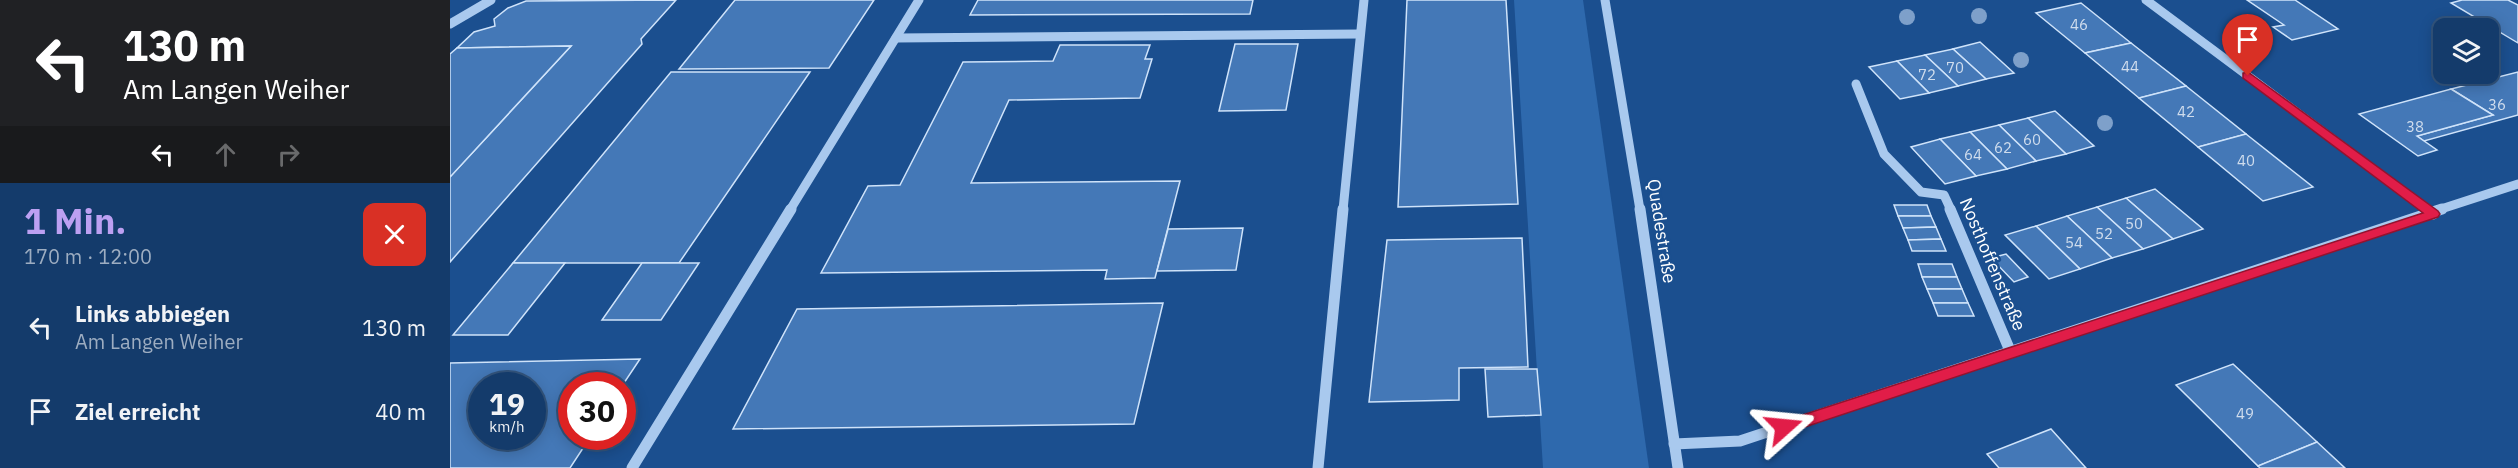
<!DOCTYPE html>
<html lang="de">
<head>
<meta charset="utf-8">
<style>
	:root { --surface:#143b6b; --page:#1d4271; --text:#f1f3f6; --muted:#9dadc1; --line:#33557e; --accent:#bca0f2 }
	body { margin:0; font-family:"IBM Plex Sans",sans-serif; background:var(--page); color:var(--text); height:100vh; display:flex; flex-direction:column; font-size:22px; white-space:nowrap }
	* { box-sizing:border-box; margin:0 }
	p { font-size:20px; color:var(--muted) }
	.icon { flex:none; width:33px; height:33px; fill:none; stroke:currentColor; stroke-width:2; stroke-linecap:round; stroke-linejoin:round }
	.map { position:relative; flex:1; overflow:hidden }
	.side { display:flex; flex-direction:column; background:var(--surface); width:450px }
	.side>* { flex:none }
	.guide { background:#202124; color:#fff; overflow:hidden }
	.tools { position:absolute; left:1983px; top:18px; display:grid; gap:12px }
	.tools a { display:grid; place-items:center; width:66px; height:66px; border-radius:12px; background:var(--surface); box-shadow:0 3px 15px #0003,0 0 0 2px var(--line); font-size:30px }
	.speed { position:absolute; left:18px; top:372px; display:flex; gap:12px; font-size:30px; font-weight:700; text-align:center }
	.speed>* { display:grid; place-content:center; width:78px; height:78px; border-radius:50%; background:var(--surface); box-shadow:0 3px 15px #0003,0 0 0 2px var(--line); line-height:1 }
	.speed small { font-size:15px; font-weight:400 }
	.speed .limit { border:9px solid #d22; background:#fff; color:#111 }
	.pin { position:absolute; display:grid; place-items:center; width:51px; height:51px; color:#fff; margin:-62px -26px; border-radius:50% 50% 50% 0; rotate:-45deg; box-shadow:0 0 6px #0007 }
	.pin .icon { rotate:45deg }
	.me { position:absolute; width:66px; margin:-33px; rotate:72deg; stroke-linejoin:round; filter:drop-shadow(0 0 4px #0008) }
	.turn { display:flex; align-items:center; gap:21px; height:126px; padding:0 24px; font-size:27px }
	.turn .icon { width:78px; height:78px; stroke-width:2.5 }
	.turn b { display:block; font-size:42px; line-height:51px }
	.lanes { display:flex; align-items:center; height:57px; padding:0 24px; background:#0003; justify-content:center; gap:30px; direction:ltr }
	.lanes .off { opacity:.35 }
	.round { display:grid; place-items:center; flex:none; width:63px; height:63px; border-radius:12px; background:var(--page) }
	.headline { display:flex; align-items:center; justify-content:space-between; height:102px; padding:0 24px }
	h1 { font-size:36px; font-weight:700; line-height:45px; color:var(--accent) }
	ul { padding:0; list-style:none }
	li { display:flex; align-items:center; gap:18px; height:84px; padding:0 24px }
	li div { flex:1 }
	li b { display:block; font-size:22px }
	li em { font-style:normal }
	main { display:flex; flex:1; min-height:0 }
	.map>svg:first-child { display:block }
	.green { fill:#2e69ad }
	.building { fill:#4478b7; stroke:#cfe3fa; stroke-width:1.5; fill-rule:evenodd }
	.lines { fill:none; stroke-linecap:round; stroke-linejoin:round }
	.minor-far1 { stroke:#a9c9ee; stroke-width:9 }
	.minor { stroke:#a9c9ee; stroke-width:11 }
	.tree { fill:#7ea0ca }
	.route { fill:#e11d48; stroke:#92132f; stroke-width:1.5 }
	.labels { text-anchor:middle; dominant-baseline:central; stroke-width:5; stroke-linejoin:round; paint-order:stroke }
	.number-label { font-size:15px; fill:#d0dded }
	.street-label { font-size:18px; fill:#fff; stroke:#1b4f8f }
</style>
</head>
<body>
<main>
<section class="side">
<div class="guide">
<div class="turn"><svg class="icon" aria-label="left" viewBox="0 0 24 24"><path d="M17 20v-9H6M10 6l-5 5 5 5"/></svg><div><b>130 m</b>Am Langen Weiher</div></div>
<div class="lanes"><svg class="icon" aria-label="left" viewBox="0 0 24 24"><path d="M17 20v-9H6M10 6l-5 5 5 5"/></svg><svg class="icon off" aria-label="ahead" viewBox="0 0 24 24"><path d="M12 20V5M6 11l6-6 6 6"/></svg><svg class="icon off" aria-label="right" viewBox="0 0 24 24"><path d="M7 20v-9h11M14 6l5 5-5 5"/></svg></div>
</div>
<div class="headline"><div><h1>1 Min.</h1><p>170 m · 12:00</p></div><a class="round" style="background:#d93025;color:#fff"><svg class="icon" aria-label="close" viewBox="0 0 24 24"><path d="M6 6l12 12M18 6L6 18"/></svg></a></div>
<ul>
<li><svg class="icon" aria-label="left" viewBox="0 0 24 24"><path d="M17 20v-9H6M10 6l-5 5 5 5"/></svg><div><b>Links abbiegen</b><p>Am Langen Weiher</p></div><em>130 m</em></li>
<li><svg class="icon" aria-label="arrive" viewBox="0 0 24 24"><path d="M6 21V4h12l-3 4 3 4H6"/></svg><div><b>Ziel erreicht</b></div><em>40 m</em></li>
</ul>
</section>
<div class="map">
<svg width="2068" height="468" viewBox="0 0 2068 468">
	<rect width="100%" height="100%" fill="#1b4f8f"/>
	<polygon class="green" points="1064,0 1133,0 1199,468 1093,468"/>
	<g class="building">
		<polygon points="226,0 191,39 192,44 0,262 0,177 121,46 7,48 24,32 45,26 44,19 58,8 76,1"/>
		<polygon points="285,0 424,0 379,68 229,69"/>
		<polygon points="528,0 803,0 800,14 520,15"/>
		<polygon points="957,0 1056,0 1068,204 948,207"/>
		<polygon points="1797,0 1845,0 1888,29 1842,40 1823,27 1834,25"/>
		<polygon points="2012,0 2058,0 2068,5 2068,43 2001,3"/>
		<polygon points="1631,3 1681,43 1635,53 1586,13"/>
		<polygon points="1530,42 1564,73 1536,79 1503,49"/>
		<polygon points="1681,43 1736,86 1689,98 1635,53"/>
		<polygon points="785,44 848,44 836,110 769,111"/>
		<polygon points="610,45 700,45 695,59 702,59 690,98 559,100 521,183 730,181 705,278 655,279 657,270 371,273 418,186 450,185 513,62 603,61"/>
		<polygon points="121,46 0,177 0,54 7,48"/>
		<polygon points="1503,49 1536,79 1508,86 1475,55"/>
		<polygon points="1475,55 1508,86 1479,93 1447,61"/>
		<polygon points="1447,61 1479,93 1450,99 1419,67"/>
		<polygon points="221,72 360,72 229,263 63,263"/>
		<polygon points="2068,72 2068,115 1974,141 1967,136 2043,115 2001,89"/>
		<polygon points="1736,86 1796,134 1748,147 1689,98"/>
		<polygon points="2001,89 2043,115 1967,136 1987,150 1968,156 1909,114"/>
		<polygon points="1605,111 1644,146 1616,154 1578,118"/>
		<polygon points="1578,118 1616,154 1586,161 1549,125"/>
		<polygon points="1549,125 1586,161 1557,169 1520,132"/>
		<polygon points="1520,132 1557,169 1526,176 1490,139"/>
		<polygon points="1796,134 1863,187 1813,201 1748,147"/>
		<polygon points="1490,139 1526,176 1495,184 1461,147"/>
		<polygon points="1705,189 1753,229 1723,239 1676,198"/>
		<polygon points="1676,198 1723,239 1693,249 1647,207"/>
		<polygon points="1444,205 1477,205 1481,216 1448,216"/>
		<polygon points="1647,207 1693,249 1662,258 1617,216"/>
		<polygon points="1448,216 1481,216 1486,227 1453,228"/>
		<polygon points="1617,216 1662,258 1630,269 1586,226"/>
		<polygon points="1586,226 1630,269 1599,279 1555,235"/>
		<polygon points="1486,227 1491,239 1458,240 1453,228"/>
		<polygon points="793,228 786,270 707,271 718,229"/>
		<polygon points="1072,238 1078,367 1009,368 1009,400 919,402 937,240"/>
		<polygon points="1491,239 1496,251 1462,251 1458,240"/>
		<polygon points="1556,254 1578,277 1564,282 1541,258"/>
		<polygon points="63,263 115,263 58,335 3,335"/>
		<polygon points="192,263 249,263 211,320 152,320"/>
		<polygon points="1468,264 1502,264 1507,277 1472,277"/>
		<polygon points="1472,277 1507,277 1512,289 1477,289"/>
		<polygon points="1477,289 1512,289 1518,303 1483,303"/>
		<polygon points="713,303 684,424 283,429 347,309"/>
		<polygon points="1483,303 1518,303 1524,316 1488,316"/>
		<path d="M190 359 172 386H122V436H141L120 468H0V363ZM32 386H82V436H32Z"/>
		<polygon points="1783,364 1867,442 1808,466 1726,385"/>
		<polygon points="1035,369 1087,369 1091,415 1038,417"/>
		<polygon points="1601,429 1636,468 1549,468 1537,454"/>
		<polygon points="1867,442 1895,468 1810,468 1808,466"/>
	</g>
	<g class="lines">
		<g class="minor-far1">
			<polyline points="1155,0 1190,210"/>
			<polyline points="1696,0 1978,210"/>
			<polyline points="0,24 41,0"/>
			<polyline points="446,38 909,34"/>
			<polyline points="1406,84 1434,154 1471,192 1494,195 1501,210"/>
			<polyline points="340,210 469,0"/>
			<polyline points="893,210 914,0"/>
			<polyline points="1988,210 2068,184"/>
		</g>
		<g class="minor">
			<polyline points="1190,209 1228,468"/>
			<polyline points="1500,209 1561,353"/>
			<polyline points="1976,209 1983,214"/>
			<polyline points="1224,444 1290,441 1992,209"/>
			<polyline points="182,468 341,209"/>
			<polyline points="868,468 893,209"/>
		</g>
	</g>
	<g class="tree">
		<circle cx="1529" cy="16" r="8"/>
		<circle cx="1457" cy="17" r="8"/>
		<circle cx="1571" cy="60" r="8"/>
		<circle cx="1655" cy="123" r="8"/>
	</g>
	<polygon class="route" points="1798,72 1988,211 1990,214 1988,217 1334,434 1329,432 1326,427 1329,423 1334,421 1973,213 1793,78 1793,73"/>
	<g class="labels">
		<g class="number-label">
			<text x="1629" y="24">46</text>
			<text x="1680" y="66">44</text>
			<text x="1505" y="67">70</text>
			<text x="1477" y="74">72</text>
			<text x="2047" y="104">36</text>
			<text x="1736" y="111">42</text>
			<text x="1965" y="126">38</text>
			<text x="1582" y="139">60</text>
			<text x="1553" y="147">62</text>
			<text x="1523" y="154">64</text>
			<text x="1796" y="160">40</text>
			<text x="1684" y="223">50</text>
			<text x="1654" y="233">52</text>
			<text x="1624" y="242">54</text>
			<text x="1795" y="413">49</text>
		</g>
		<g class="street-label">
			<text transform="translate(1212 231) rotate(81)">Quadestraße</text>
			<text transform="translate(1543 264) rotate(67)">Nosthoffenstraße</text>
		</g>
	</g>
</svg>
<div class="tools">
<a><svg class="icon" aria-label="layers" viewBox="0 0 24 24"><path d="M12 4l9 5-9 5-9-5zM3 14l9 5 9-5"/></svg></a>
</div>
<div class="speed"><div>19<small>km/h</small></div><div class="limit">30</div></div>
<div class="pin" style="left:1798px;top:76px;background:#d93025"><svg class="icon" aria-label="arrive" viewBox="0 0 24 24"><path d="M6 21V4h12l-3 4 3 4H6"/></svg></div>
<svg class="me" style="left:1334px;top:427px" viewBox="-20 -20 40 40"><path d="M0-17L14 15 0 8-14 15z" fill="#e11d48" stroke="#fff" stroke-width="4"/></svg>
</div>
</main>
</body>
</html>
